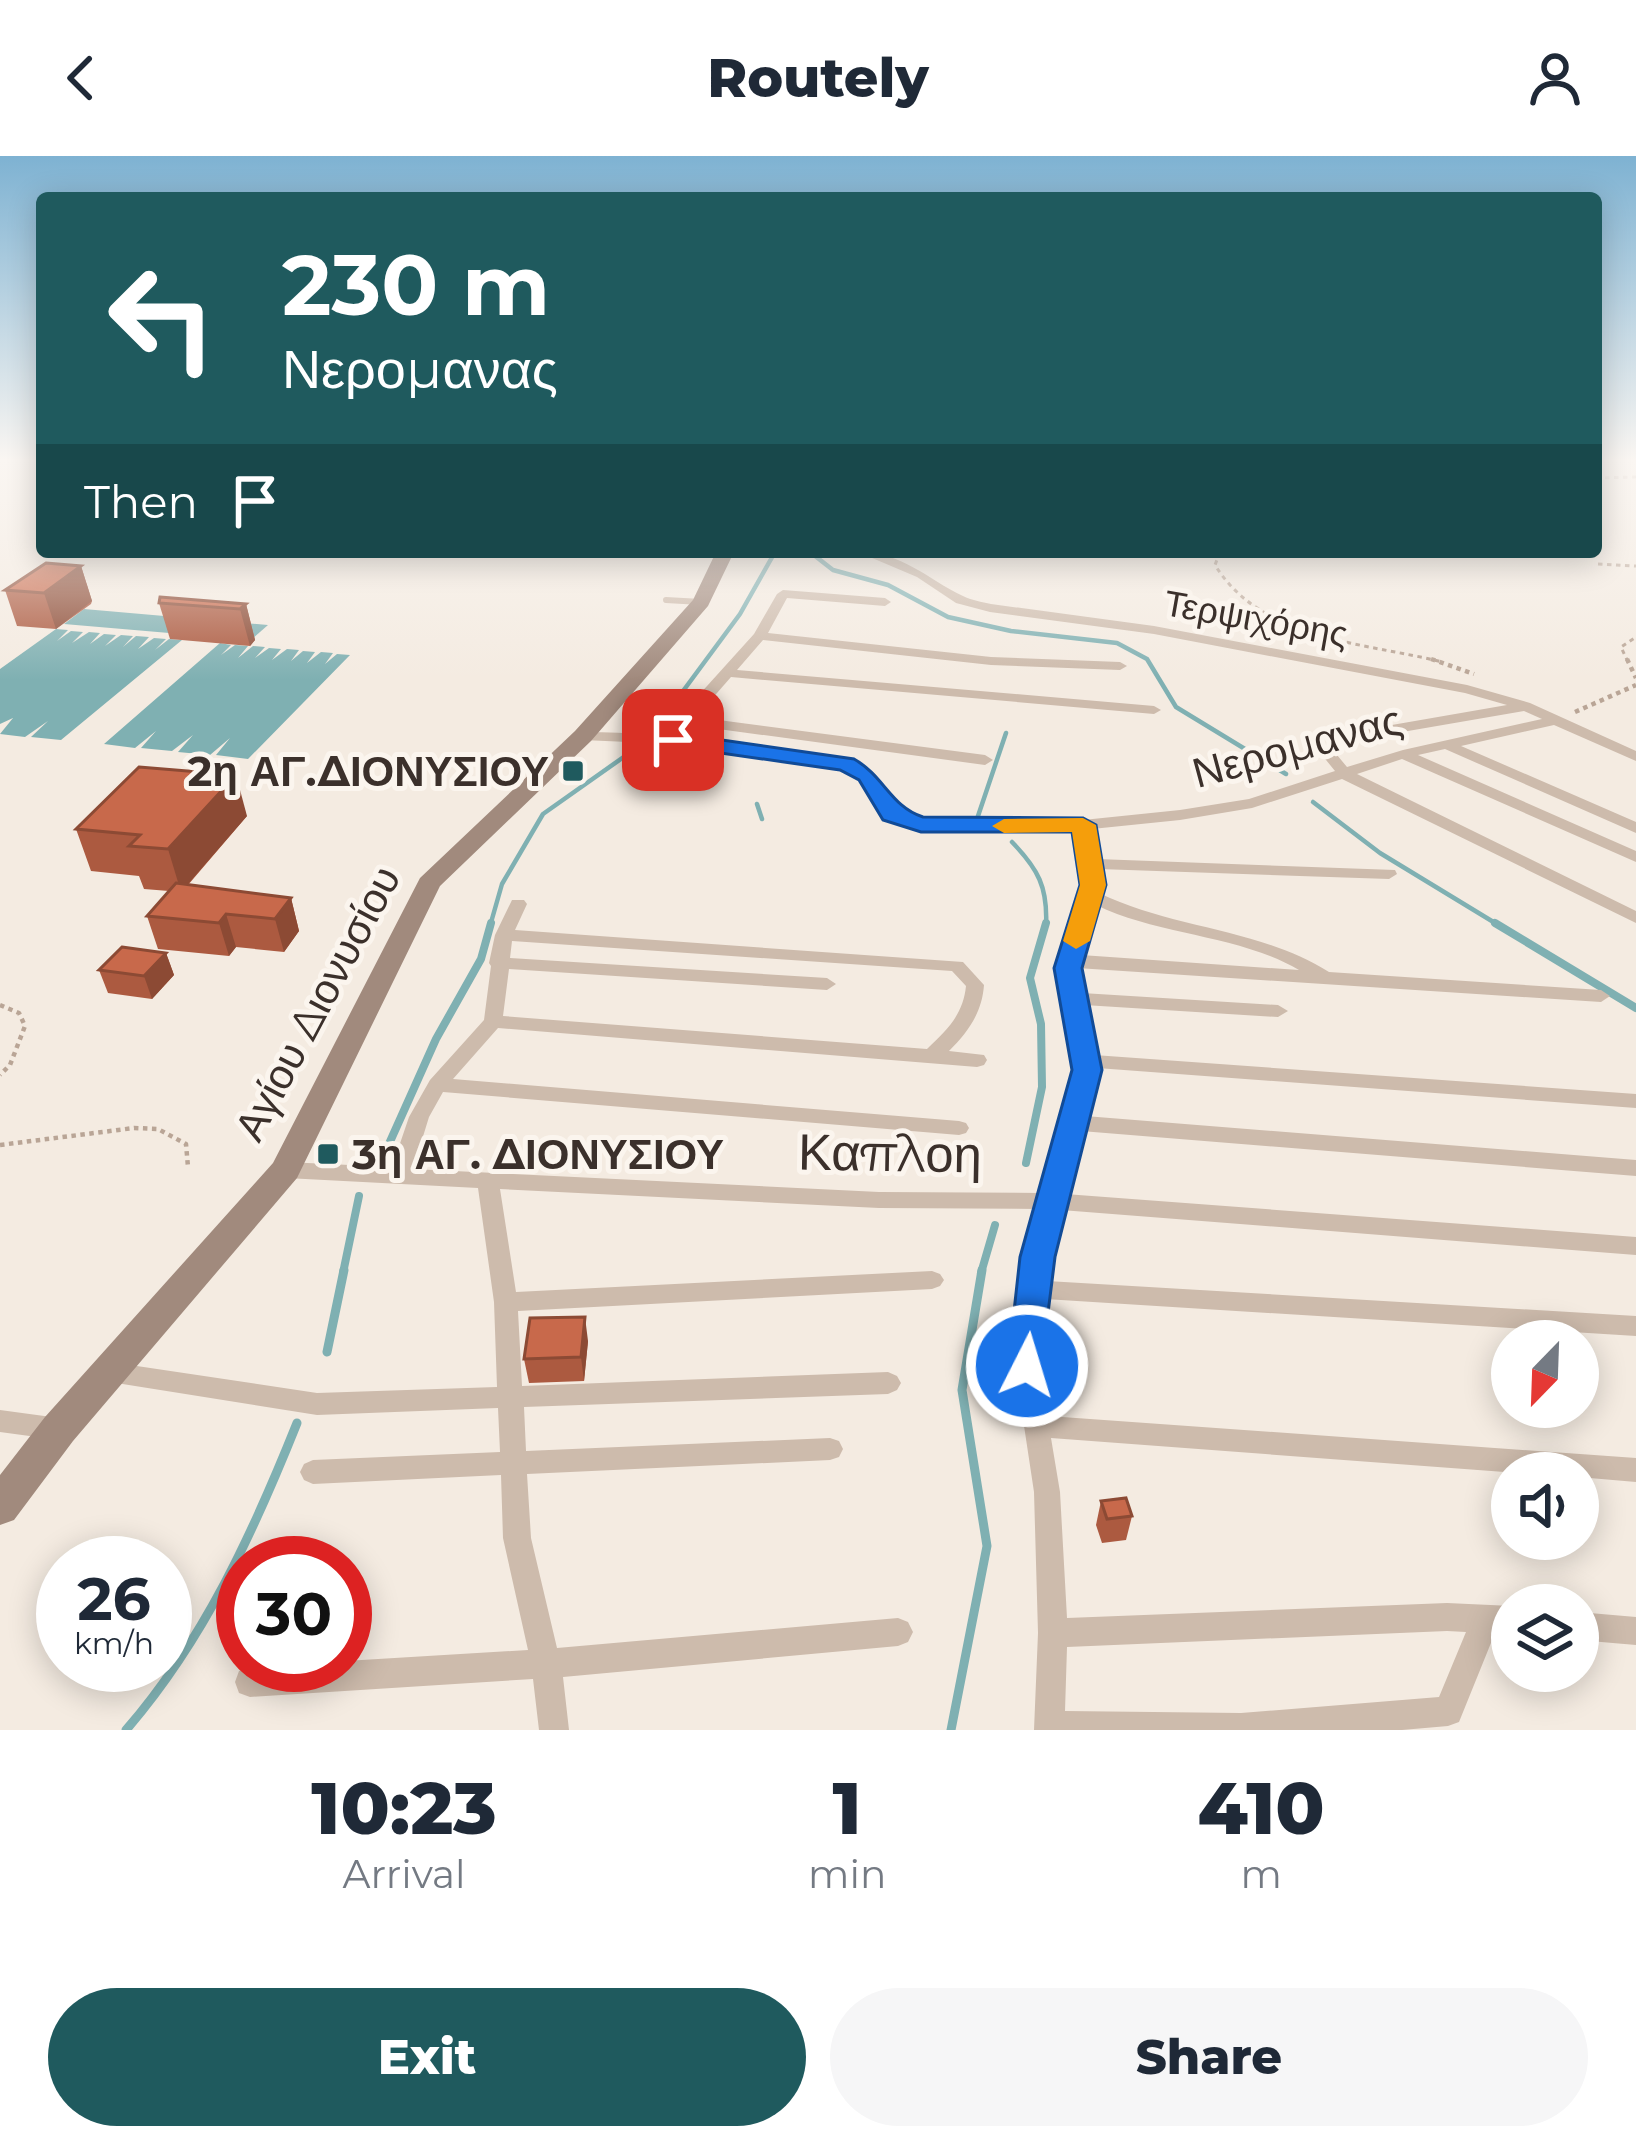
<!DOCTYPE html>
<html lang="en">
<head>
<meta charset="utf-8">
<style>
	:root { --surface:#fff; --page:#f6f6f7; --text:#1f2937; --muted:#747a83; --accent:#1f5a5e }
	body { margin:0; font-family:Montserrat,sans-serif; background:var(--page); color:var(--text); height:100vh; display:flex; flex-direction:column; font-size:45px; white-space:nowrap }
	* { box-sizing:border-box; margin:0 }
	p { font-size:39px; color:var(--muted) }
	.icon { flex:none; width:66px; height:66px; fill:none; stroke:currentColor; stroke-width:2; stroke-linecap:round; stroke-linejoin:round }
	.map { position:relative; height:1574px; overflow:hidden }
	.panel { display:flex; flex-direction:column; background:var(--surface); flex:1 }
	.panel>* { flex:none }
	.banner { position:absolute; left:36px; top:36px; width:1566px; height:366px; border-radius:12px; box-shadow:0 6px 30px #0003; background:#1f5a5e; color:#fff; overflow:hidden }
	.needle { width:78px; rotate:203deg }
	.buttons { position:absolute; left:1491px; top:1164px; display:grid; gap:24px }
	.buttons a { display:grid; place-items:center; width:108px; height:108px; border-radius:50%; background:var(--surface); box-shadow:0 6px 30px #0003; font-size:60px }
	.speed { position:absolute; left:36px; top:1380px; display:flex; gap:24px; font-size:60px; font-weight:700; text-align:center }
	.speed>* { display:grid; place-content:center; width:156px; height:156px; border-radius:50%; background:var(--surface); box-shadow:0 6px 30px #0003; line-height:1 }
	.speed small { font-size:30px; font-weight:400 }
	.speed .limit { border:18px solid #d22; background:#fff; color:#111 }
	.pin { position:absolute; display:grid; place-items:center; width:102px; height:102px; color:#fff; margin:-51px; border-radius:24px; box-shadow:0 6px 18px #0006 }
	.me { position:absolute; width:132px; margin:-66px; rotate:5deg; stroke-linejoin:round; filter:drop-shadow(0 0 9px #0008) }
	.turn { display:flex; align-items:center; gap:42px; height:252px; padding:0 48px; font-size:54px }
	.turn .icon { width:156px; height:156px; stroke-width:2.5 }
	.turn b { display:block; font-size:84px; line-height:102px }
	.then { display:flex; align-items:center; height:114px; padding:0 48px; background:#0003; gap:24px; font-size:45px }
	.eta { display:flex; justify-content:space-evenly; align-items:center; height:204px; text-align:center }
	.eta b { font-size:72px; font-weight:800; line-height:84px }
	.action { display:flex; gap:24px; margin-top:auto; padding:24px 48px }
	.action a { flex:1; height:138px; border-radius:72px; background:var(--accent); color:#fff; font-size:48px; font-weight:800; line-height:138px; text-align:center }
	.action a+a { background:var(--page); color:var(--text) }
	header { display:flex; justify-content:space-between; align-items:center; height:156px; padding:0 48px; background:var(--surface); font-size:54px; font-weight:800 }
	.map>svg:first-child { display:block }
	.water { fill:#7fb0b2 }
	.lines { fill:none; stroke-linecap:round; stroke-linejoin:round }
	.stream-far2 { stroke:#7fb0b2; stroke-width:4.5 }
	.stream-far1 { stroke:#7fb0b2; stroke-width:8 }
	.stream { stroke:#7fb0b2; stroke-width:9 }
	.path-far1 { stroke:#b9a596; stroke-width:3; stroke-dasharray:4.5 4.5; stroke-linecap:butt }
	.path { stroke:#b9a596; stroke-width:4.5; stroke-dasharray:4.5 4.5; stroke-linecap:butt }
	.lane { stroke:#cdbbac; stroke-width:6 }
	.street { fill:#cdbbac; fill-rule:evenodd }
	.secondary { fill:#a18a7d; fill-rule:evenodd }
	.wall { fill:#ac5a40 }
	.shaded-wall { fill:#8c4a34 }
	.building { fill:#c8694b; stroke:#8c4a34; stroke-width:3 }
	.route { fill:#1a73e8; stroke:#114b97; stroke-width:3 }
	.slow { fill:#f59e0b }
	.poi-dot { fill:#1f5a5e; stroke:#fbf5ee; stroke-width:4.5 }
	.labels { text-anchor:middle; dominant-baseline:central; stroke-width:10; stroke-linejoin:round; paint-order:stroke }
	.far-street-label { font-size:36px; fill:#3b302b; stroke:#fbf5ee }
	.street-label { font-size:42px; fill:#3b302b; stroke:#fbf5ee }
	.poi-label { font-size:42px; font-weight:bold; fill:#3b302b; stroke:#fbf5ee; text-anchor:end }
	.near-street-label { font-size:51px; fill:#3b302b; stroke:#fbf5ee }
</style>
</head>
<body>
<header><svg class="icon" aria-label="back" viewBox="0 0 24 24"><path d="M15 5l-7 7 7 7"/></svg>Routely<svg class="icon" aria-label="person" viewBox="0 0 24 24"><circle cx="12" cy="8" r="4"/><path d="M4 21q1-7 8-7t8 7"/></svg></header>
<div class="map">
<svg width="1636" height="1574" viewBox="0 0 1636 1574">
	<rect width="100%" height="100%" fill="#f4ebe1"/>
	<g class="water">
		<polygon points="84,453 268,469 251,484 64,468"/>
		<polygon points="56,473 68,474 57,485 71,475 83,476 72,487 89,476 100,477 90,488 104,478 116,479 105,490 121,479 133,480 123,491 136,480 149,481 138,493 154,482 166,483 155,494 169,483 182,484 61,584 31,581 48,565 25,581 0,578 13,562 0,568 0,513"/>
		<polygon points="220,487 231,489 221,499 235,489 248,490 238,502 253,490 265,491 255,502 269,492 281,493 272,504 287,493 299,494 291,505 303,495 315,496 307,507 321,496 333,497 325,508 337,498 350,499 248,603 216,599 230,582 210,599 178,596 193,579 172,595 141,592 156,575 135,592 104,588"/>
	</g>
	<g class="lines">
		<g class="stream-far2">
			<polyline points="810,396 833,414 888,429 948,461 1011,475 1117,487 1147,503 1176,551 1286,618"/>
			<polyline points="652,577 740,458 775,396"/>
			<polyline points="1313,646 1380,697 1500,770"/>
			<polyline points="757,648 762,663"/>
			<polyline points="977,663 1006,577"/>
			<path d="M1012 686C1038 713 1048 731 1046 770"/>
			<polyline points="490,770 502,728 543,658 635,593"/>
		</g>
		<g class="stream-far1">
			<polyline points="1495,767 1636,852"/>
			<polyline points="384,999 436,883 481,803 491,767"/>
			<polyline points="1026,1007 1042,931 1041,868 1030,822 1046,767"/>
			<polyline points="343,1117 359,1040"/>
			<polyline points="981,1117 995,1069"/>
		</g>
		<g class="stream">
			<polyline points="327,1196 344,1114"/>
			<path d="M126 1574C204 1484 253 1377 297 1267"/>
			<polyline points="951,1574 987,1390 962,1234 982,1114"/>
		</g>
		<g class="path-far1">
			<polyline points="1596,322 1636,321"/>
			<path d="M1220 396 1215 409C1262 485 1363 486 1442 506"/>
			<polyline points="1598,408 1636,410"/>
			<polyline points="1628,506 1621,491 1636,481"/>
		</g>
		<g class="path">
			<polyline points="1431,503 1474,518"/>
			<polyline points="1627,503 1636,522"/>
			<polyline points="1575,556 1636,529"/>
			<polyline points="0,849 19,857 25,870 10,909 0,919"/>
			<polyline points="0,989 134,972 158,973 186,988 188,1011"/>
		</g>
		<polyline class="lane" points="666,444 701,446"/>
		<g class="street">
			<path d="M858 396C903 396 927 423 963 440 971 444 982 446 991 448L1154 470 1467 529 1530 547 1636 595V605L1554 569 1461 590 1636 666V677L1445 593 1418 599 1636 695V706L1402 603 1357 618 1636 755V767L1342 623 1252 652 1180 664 1092 673 1097 703 1395 714 1397 718 1389 723 1099 713 1102 729 1099 737C1173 773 1259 772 1329 816L1601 834 1610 840 1601 846 1077 812 1082 837 1278 849 1288 855 1278 861 1084 849 1094 899 1636 938V952L1097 912 1085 960 1636 1004V1020L1081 975 1065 1038 1636 1081V1099L1061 1054 1049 1101 1047 1125 1636 1160V1180L1045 1143 1039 1210 1048 1260 1636 1302V1326L1578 1321V1317H1518L1051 1282 1060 1336 1067 1462 1447 1447 1512 1450V1478L1495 1477 1459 1566 1448 1570 1402 1574H1034L1038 1477 1034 1336 1015 1210 1025 1101 1039 1053 879 1052 500 1033 516 1136 932 1115 940 1118 944 1124 940 1130 932 1133 518 1155 522 1230 888 1216 897 1220 901 1227 897 1234 888 1238 524 1251 526 1295 830 1282 839 1285 843 1293 839 1301 830 1304 527 1318 531 1382 557 1492 898 1462 908 1466 913 1476 908 1486 898 1490 563 1521 569 1574H539L533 1523 250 1541 239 1537 235 1526 239 1515 250 1511 345 1509V1505L528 1494 503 1382 501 1319 313 1328 304 1324 300 1316 304 1308 313 1304 500 1296 498 1252 317 1259 110 1226 101 1223 98 1216 101 1209 110 1206 317 1237 497 1231 494 1146 478 1032 286 1022 278 1020 275 1014 278 1008 286 1006 392 1011 409 961 430 924 484 864 491 810 489 807 495 779 512 744H524L527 748 515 774 963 806 984 829C982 857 968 876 949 895L984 899 987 904 984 909 977 911 498 872 453 923 959 965 966 967 969 972 966 977 959 979 443 936 429 961 413 1013 879 1036 1043 1037 1077 914 1059 812 1084 729 1076 674 941 676 886 662 862 623 842 612 673 588 583 584 578 583V577C618 572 847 594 873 616 883 625 890 644 898 656L941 666 1083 664 1180 654 1249 643 1335 615 1322 599 1340 578 1507 549 1465 537 1154 478 990 456 956 447 917 421ZM1524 555 1542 563 1403 594 1347 611 1337 599 1350 585ZM1096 749C1160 780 1237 778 1299 814L1081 799ZM512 785 952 815 966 830C963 859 947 874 927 893L503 860 509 813 827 834 836 828 827 822 510 802ZM1447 1475 1466 1476 1439 1541 1241 1557 1065 1555 1067 1491Z"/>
			<polygon points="783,434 885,442 891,446 885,450 787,442 768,477 991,501 1120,506 1127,510 1120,514 991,509 763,484 737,514 1154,550 1161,554 1154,558 731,521 696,561 985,599 993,604 985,609 689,569 681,573 676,572 674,569 679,561 754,478 777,438"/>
			<polygon points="0,1254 59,1262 68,1265 72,1273 68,1281 59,1284 0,1276"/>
			<polygon points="1578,1456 1636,1461 1636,1489 1578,1484"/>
		</g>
		<polygon class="secondary" points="716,396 734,396 708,450 591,585 440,730 297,1022 73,1285 14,1364 0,1369 0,1319 45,1261 273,1007 420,722 575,575 693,444"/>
	</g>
	<g class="wall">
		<polygon points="81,410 92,445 91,448 56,473 17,470 5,434"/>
		<polygon points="159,447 246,448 255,484 250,490 170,483"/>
		<polygon points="247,660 188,729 291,742 299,775 284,796 236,791 229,800 158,793 147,760 169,735 144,733 139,720 91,715 76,673"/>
		<polygon points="166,797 174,819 152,843 108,837 99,814"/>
		<polygon points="588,1185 584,1225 529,1227 524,1203"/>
		<polygon points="1101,1345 1132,1360 1126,1384 1102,1387 1096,1369"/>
	</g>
	<g class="shaded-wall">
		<polygon points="81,410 92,445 56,473 44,437"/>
		<polygon points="246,448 255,484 250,490 240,453"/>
		<polygon points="236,619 247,660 181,736 168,693"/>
		<polygon points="291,742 299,775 284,796 275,763"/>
		<polygon points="226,758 236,791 229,800 219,767"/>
		<polygon points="166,797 174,819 152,843 144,820"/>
		<polygon points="585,1161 588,1185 584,1225 581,1201"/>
	</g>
	<g class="building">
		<polygon points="46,407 81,410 44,437 5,434"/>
		<polygon points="160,441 246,448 240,453 159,447"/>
		<polygon points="139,611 236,619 168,693 129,690 140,679 76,673"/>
		<polygon points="176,727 291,742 275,763 226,758 219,767 147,760"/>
		<polygon points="122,791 166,797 144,820 99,814"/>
		<polygon points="585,1161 581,1201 524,1203 530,1162"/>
		<polygon points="1126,1342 1132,1360 1107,1363 1101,1345"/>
	</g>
	<linearGradient id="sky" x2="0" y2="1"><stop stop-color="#7eb2d2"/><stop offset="0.58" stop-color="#faf6f2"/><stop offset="1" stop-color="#faf6f2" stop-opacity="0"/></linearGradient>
	<rect width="1636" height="524" fill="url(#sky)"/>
	<path class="route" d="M673 577 854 603C884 620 891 651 923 661L1083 662 1096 669 1106 729 1082 812 1102 914 1055 1101 1040 1221 1027 1225 1013 1221 1008 1210 1020 1101 1072 914 1054 812 1080 729 1072 676H921L883 664 859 624 840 614 665 589V579Z"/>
	<polygon class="slow" points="1083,662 1096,669 1106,729 1090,785 1076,793 1063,785 1080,729 1072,676 1004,677 992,670 1004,663"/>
	<g class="poi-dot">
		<rect x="561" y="603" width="24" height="24" rx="6"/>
		<rect x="316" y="986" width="24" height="24" rx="6"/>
	</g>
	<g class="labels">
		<g class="far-street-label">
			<text transform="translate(1256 462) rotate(10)">Τερψιχόρης</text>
		</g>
		<g class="street-label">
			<text transform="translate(1297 590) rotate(-15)">Νερομανας</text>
			<text transform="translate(317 847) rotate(-62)">Αγίου Διονυσίου</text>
		</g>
		<g class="poi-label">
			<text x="549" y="615">2η ΑΓ.ΔΙΟΝΥΣΙΟΥ</text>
			<text x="352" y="998" text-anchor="start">3η ΑΓ. ΔΙΟΝΥΣΙΟΥ</text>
		</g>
		<g class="near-street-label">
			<text transform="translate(890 997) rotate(1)">Καπλοη</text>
		</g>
	</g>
</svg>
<div class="buttons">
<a><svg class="needle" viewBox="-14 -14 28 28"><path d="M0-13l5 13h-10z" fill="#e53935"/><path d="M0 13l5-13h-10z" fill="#747a83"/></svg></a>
<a><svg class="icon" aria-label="sound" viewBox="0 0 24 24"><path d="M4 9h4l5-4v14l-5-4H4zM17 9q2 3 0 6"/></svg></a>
<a><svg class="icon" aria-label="layers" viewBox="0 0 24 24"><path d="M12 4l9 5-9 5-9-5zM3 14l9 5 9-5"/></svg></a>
</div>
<div class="speed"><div>26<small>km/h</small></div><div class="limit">30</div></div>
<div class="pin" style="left:673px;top:584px;background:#d93025"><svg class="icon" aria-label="arrive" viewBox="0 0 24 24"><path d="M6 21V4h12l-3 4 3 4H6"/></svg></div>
<svg class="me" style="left:1027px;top:1210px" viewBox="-20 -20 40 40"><circle r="17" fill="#1a73e8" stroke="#fff" stroke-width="3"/><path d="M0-11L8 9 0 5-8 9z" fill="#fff"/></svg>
<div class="banner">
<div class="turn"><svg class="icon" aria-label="left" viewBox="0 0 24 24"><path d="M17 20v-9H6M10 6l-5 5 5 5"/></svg><div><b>230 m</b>Νερομανας</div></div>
<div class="then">Then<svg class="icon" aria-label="arrive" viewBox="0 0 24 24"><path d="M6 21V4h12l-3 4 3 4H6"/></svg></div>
</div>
</div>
<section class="panel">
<div class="eta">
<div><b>10:23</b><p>Arrival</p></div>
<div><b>1</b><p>min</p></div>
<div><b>410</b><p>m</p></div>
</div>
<div class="action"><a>Exit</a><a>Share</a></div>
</section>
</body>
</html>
